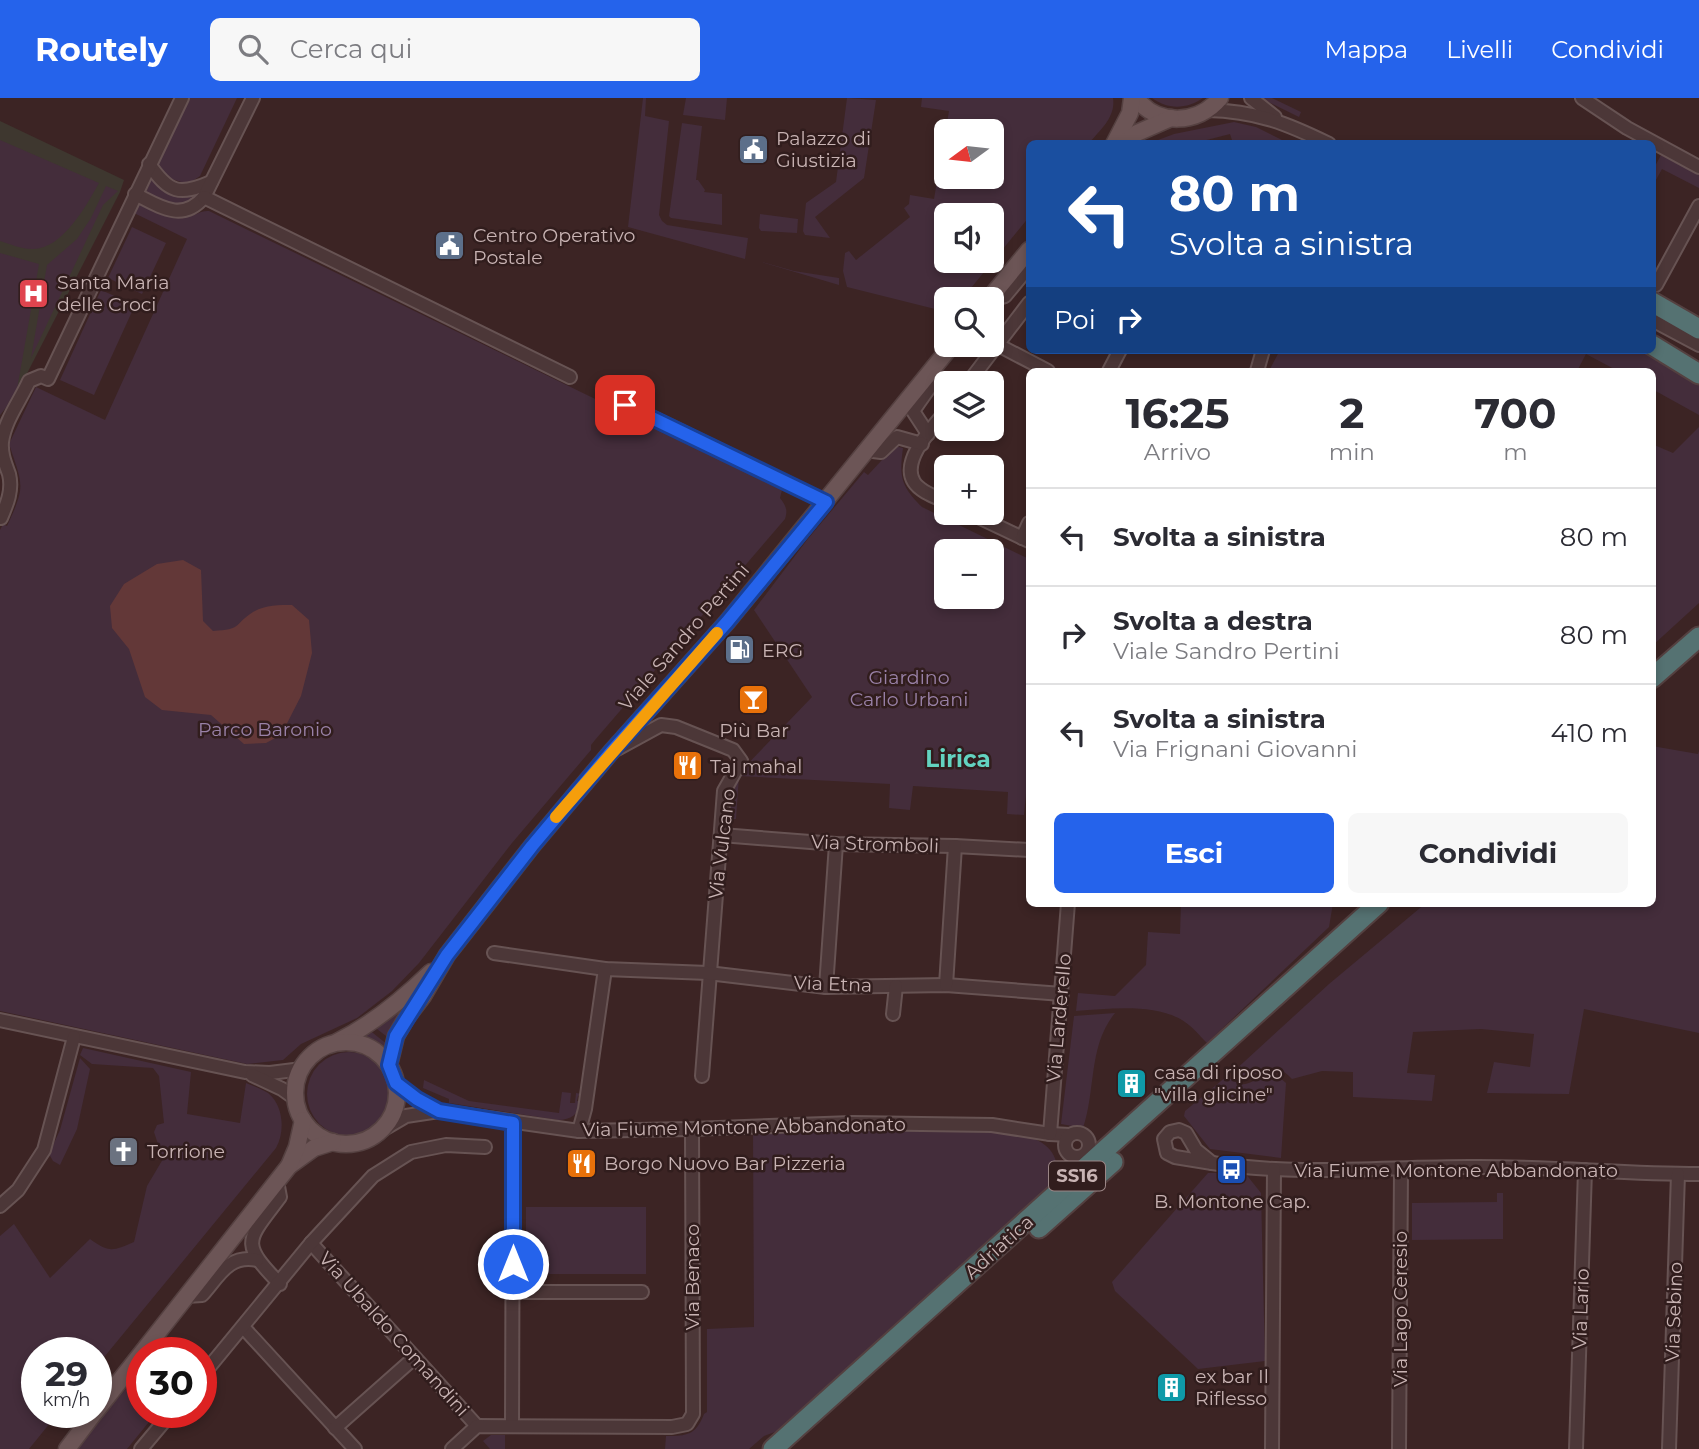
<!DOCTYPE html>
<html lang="it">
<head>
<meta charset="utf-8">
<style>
	:root { --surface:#fff; --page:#f7f7f7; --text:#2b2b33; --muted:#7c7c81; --line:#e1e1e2; --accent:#2563eb }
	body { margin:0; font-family:Montserrat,sans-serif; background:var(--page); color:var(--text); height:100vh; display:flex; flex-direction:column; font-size:26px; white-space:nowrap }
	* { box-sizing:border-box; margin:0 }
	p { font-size:23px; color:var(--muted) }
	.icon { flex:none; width:38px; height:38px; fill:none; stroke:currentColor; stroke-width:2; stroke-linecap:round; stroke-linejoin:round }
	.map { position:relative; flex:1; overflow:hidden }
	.details { position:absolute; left:1026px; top:270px; width:630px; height:539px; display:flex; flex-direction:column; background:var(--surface); border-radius:10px; box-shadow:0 4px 10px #0003 }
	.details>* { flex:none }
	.top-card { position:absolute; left:1026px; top:42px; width:630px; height:214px; border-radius:10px; box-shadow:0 4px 10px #0003; background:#1a4fa0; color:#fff; overflow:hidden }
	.needle { width:46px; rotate:255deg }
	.tools { position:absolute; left:934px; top:21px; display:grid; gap:14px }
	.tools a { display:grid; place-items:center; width:70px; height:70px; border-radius:10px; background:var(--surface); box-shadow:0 4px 10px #0003; font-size:35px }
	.speed { position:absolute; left:21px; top:1239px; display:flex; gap:14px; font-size:35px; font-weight:700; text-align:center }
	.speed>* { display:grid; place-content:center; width:91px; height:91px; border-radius:50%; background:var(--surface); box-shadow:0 4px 10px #0003; line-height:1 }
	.speed small { font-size:18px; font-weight:400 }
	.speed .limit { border:10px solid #d22; background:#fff; color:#111 }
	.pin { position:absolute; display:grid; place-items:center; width:60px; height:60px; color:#fff; margin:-30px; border-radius:14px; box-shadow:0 4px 10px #0006 }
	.me { position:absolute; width:77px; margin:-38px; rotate:0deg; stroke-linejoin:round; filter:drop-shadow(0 0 5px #0008) }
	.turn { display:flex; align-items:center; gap:24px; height:147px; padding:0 28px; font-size:32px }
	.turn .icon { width:91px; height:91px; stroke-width:2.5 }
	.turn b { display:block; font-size:49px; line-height:60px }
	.then { display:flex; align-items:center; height:66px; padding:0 28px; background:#0003; gap:14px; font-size:26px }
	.eta { display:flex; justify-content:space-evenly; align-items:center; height:119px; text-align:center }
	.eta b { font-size:42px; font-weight:700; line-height:49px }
	.cta { display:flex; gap:14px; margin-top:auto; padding:14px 28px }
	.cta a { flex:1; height:80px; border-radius:10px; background:var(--accent); color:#fff; font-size:28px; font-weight:700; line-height:80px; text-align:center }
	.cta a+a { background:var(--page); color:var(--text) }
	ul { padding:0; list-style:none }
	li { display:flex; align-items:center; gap:21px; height:98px; padding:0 28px; border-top:2px solid var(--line) }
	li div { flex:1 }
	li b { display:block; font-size:26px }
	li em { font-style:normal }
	header { display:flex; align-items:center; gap:42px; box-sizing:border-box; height:98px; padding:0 35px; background:var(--accent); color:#fff }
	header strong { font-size:33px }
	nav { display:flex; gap:38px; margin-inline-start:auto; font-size:24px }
	.search { width:490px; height:63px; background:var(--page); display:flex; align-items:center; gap:18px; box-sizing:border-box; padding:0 24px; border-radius:10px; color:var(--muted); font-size:26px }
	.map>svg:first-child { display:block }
	.medical { fill:#3e372f }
	.green { fill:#442d3b; fill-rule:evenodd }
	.water { fill:#633838 }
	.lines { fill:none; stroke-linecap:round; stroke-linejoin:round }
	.minor-casing { stroke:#675353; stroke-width:16 }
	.major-casing { stroke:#554141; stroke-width:19 }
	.highway-casing { stroke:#544040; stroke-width:23 }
	.minor { stroke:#4c3738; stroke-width:12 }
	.major { stroke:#6c5556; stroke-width:16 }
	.highway { stroke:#557272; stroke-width:19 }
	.route-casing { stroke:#184099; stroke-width:18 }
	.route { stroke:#2563eb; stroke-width:12 }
	.slow { stroke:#f59e0b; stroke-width:12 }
	.labels { text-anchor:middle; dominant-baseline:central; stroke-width:5; stroke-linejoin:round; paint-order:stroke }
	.shield { fill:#311d1d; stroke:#9b8686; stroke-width:2 }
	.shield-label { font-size:18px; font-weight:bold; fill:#c8b3b3 }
	.poi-label { font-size:19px; fill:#c8b3b3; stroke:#311d1d; text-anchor:start }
	.street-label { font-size:19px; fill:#c8b3b3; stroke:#311d1d }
	.park-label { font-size:19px; fill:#9981a7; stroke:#311d1d }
	.quarter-label { font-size:23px; font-weight:bold; fill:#63d3c0; stroke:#311d1d }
</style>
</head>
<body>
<header>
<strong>Routely</strong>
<div class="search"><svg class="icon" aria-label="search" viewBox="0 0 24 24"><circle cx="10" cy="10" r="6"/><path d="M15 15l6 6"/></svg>Cerca qui</div>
<nav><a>Mappa</a><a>Livelli</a><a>Condividi</a></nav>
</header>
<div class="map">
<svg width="1699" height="1351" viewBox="0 0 1699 1351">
	<rect width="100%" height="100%" fill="#3c2424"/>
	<polygon class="medical" points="0,23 124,82 120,94 16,297 0,317"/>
	<g class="green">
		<polygon points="190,0 237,0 200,78 188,86 165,79 158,65"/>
		<polygon points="643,0 646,0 645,18 669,23 659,117 662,123 667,127 748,140 745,161 628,129"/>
		<polygon points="686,0 727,0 725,22 683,17"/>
		<polygon points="847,0 876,2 864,80 815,119 830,140 805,137 803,133 806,105 836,84"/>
		<path d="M922 0H1113C1116 19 1100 32 1089 45L1029 46V119L962 201H947V214L847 189 843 173 845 155 849 153 856 162 910 119 904 110 909 106 910 97 934 101 949 13 921 9ZM947 33H992V79H947ZM947 117H992V163H947Z"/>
		<path d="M1152 0H1203C1187 11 1168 12 1152 0Z"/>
		<polygon points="1260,0 1272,0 1301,14 1299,19"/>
		<polygon points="1234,24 1256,29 1288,45 1265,45 1255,42 1253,45 1233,45 1230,36 1195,45 1150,45 1174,36"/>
		<polygon points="682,25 702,28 696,82 698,82 705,92 704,94 722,96 722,127 671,120 669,118"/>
		<path d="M0 42 99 85C86 108 62 152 32 151 21 151 10 146 0 143Z"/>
		<polygon points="1661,57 1699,77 1699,90 1662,71 1652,89 1652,74"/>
		<path d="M152 80C162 94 174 102 192 97L190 103C174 112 160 102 146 94Z"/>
		<polygon points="106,88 118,93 103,107 31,260 47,167 77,141 91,120"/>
		<path d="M137 104C152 109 172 120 187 118 196 118 201 112 209 113L782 392 780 400C786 408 788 412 785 421L595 642 591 647V652L512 745 419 865 392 893 357 920 301 946 283 962 247 966 0 913V432L3 426 7 428C26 387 23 388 9 346L36 289 105 322 187 141 132 114Z"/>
		<polygon points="760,116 798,121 797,135 761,133 759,130"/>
		<polygon points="132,129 166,145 142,196 108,180"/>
		<polygon points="0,155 39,166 16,297 0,317"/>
		<polygon points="758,163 794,173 839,180 839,187"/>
		<polygon points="101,192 135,207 94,297 60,282"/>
		<polygon points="1280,252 1650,252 1699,282 1699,317 1652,291 1652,273 1618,273 1586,256 1577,273 1269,273"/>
		<polygon points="1699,329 1699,505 1652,548 1652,346 1673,355"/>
		<path d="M895 348 903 350C899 379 901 388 922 409L1029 461V696H1026L1024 717 1007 716 1008 694 913 688 910 712 889 710 890 686 739 678 736 721H726L729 692 740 674 812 599 754 512 807 442 864 374 868 377ZM947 453H992V499H947Z"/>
		<path d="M1652 648 1698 656 1699 653V935L1584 911 1569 996 1487 995 1494 964 1530 969 1534 936 1481 931 1413 934 1407 975 1435 977 1432 1003 1353 999V974L1322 973 1292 981C1263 951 1256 993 1233 974L1329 886 1426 805H1652Z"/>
		<path d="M1181 805H1333L1329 829 1207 945C1199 937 1192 928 1182 922 1152 905 1109 911 1076 913L1078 895 1115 898 1146 867 1148 834 1180 836Z"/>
		<polygon points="423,887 390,941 373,928"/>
		<path d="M1115 915C1088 948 1096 992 1083 1030L1061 1026 1074 918Z"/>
		<polygon points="368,931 388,947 387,956 377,948 353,940"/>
		<path d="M83 950 191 974 187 1016 240 1025 246 985C253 988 262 991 268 995 284 1008 285 1034 276 1050L96 1269V1255H37V1314H59L29 1351H0V1138L14 1126 50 1180 90 1141C109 1155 113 1153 134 1144L147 1088 163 1061 154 1034 157 1027 164 1025 159 978 153 970 92 966 80 957Z"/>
		<circle cx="349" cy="996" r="42"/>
		<polygon points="80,960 90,971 77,1031 60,1067 53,1063 49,1056 60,1032"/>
		<path d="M1271 976 1278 978 1286 985 1281 1060 1210 1051 1184 1018 1185 1013 1227 978C1247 996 1252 979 1271 976Z"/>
		<path d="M424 982 469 1003 559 1015 562 994 571 995 570 1005H575L576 995 582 996 578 998 577 1003H581C579 1016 571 1022 558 1022L449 1005V1001L423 990Z"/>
		<path d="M932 1030C971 1032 1073 1022 1055 1086L788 1329 764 1338 749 1351H665L666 1338C687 1338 696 1337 704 1316L707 1314V1231L754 1229 753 1034Z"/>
		<polygon points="1208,1075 1245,1075 1261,1095 1265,1263 1198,1271 1115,1193 1112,1184"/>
		<polygon points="1497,1095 1503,1095 1503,1141 1412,1142 1412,1105 1497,1104"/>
		<rect x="526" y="1109" width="120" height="67"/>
		<polygon points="129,1287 142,1292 142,1314 157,1314 127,1351 75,1351"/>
		<polygon points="491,1337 505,1337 505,1351 490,1351 483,1343"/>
	</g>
	<path class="water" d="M183 462 201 472 203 523 213 533C243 531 232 528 253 514 265 507 279 507 292 507L309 522 312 555 301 598 281 637 266 645 244 646 211 617 162 612 145 599 129 551 112 530 110 508 124 486 157 466Z"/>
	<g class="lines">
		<defs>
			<g id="minor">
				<polyline points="1251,0 1275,19"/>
				<polyline points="1582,0 1627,30 1699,69"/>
				<path d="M1207 12C1256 13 1286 25 1329 46"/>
				<path d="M149 66C169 95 179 98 211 84"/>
				<path d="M135 96C159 108 182 125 204 99L253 0"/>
				<polyline points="204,99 570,279"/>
				<polyline points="1652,185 1656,187 1699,108"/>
				<polyline points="992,202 1005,198 1029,169"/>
				<polyline points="1652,222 1699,247"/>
				<polyline points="998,247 1048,273"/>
				<polyline points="1109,273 1120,252"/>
				<polyline points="1257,273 1263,252"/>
				<polyline points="968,285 1029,205"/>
				<polyline points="604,296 826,404"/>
				<path d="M947 312C934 328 900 362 914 384 920 394 936 399 947 404"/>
				<polyline points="928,336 913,313 932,286 931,272"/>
				<polyline points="865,352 881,354 897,339 922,346"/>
				<polyline points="970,415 1029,443"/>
				<path d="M1 420C7 406 13 392 9 376 5 365 1 356 2 344 5 322 20 303 29 283L41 278 48 281 182 0"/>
				<polyline points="1022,440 1029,425"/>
				<polyline points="617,651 661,627 676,629 733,652 741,663 724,693 702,978"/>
				<polyline points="721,737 836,746 955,748 1029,752"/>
				<polyline points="494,855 605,871 708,875 826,889 946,887 1062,896"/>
				<polyline points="946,887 955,748"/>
				<polyline points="826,889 836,746"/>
				<polyline points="893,916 896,888"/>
				<polyline points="0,922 245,974 270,975 302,971"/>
				<polyline points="252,977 282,991 296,1001"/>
				<polyline points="396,985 417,1001 438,1013"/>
				<polyline points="382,1032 406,1018 439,1013 579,1033 692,1031 852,1025 992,1027 1050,1036 1070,1037"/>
				<polygon points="1179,1032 1186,1035 1196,1052 1212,1065 1175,1059 1167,1055 1164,1041 1170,1034"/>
				<polyline points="579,1033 585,1011 605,871"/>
				<circle cx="1077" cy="1047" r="12"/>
				<polyline points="1050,1036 1068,805"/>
				<path d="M1212 1065C1297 1078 1383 1069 1469 1069 1546 1068 1622 1076 1699 1076"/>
				<path d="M277 1083 280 1099C247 1143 239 1144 280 1186"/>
				<polyline points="0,1108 18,1092 44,1052 74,939"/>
				<polyline points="311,1145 477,1328"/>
				<polyline points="513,1194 642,1194"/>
				<path d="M186 1198 202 1197C219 1178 229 1156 257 1162"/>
				<polyline points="243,1229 355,1351"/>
				<polyline points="201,1279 311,1145 373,1078 411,1054 446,1047 485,1049"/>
				<polyline points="512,1328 513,1025"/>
				<polyline points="335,1330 414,1260"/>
				<polyline points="141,1351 172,1314"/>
				<polyline points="452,1351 477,1328 672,1329 687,1326 693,1316 692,1031"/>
				<polyline points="1272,1351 1274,1071"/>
				<polyline points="1399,1351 1401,1072"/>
				<polyline points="1576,1351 1585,1072"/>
				<polyline points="1669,1351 1678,1076"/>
			</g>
			<g id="major">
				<path d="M1136 0C1157 28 1198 27 1220 0"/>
				<polyline points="1114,46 1130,15 1132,0"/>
				<polyline points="1123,46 1137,35 1171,20"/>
				<polyline points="989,201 1029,152"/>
				<path d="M337 944C373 926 402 902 431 874"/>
				<circle cx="346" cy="995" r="51"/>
				<polyline points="389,967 396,938 407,919 423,898 447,857 532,748 611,654 727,524 952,247"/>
				<polyline points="289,1068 314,1050 333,1044"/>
				<polyline points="96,1313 289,1068 297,1049 303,1022"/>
				<polyline points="67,1351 95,1314"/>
			</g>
			<g id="highway">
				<polyline points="1652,204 1699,231"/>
				<polyline points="1652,247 1699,276"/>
				<polyline points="1652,580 1699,539"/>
				<polyline points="1039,1130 1113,1064"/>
				<polyline points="773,1351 1379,805"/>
			</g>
		</defs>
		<use href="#minor" class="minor-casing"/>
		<use href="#major" class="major-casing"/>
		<use href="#highway" class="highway-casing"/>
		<use href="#minor" class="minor"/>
		<use href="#major" class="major"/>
		<use href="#highway" class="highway"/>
	</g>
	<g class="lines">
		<defs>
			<polyline id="route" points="513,1166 513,1025 439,1013 417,1001 396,985 389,967 396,938 447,857 532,748 611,654 727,524 826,404 625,307"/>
		</defs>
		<use href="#route" class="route-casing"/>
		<use href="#route" class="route"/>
		<polyline class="slow" points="556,719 717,535"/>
	</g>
	<defs>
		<symbol id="civic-square" viewBox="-11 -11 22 22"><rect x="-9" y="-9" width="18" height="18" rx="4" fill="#5c6f8a" stroke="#311d1d"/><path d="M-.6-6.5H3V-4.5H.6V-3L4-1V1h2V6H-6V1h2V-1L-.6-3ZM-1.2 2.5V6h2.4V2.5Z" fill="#fff"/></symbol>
		<symbol id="hospital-square" viewBox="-11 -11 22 22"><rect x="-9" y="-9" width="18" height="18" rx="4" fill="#e0444e" stroke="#311d1d"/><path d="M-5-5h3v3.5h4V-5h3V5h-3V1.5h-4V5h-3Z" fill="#fff"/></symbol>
		<symbol id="fuel-square" viewBox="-11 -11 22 22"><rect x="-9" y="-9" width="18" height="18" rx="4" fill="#5c6f8a" stroke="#311d1d"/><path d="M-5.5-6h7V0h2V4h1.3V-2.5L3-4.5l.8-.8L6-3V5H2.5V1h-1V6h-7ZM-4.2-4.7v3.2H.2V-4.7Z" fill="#fff"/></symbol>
		<symbol id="bar-square" viewBox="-11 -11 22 22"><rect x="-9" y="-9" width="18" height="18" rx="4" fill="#e8710a" stroke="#311d1d"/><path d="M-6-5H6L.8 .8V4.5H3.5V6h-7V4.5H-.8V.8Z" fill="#fff"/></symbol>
		<symbol id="restaurant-square" viewBox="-11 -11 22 22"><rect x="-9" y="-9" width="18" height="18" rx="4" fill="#e8710a" stroke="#311d1d"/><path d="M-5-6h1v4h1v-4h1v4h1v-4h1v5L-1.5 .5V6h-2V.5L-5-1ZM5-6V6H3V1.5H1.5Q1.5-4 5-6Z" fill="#fff"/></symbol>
		<symbol id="building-square" viewBox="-11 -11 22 22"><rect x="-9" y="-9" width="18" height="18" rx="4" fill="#0f9aa8" stroke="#311d1d"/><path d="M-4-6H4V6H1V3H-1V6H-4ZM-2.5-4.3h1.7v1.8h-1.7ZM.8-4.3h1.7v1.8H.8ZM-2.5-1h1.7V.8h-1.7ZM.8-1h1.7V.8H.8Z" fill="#fff"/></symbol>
		<symbol id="church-square" viewBox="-11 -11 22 22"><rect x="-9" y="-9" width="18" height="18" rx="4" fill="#6b7280" stroke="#311d1d"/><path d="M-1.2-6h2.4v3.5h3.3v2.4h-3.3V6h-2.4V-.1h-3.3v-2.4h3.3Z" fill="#fff"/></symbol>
		<symbol id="bus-square" viewBox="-11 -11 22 22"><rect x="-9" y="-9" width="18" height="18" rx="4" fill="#1a4fb4" stroke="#311d1d"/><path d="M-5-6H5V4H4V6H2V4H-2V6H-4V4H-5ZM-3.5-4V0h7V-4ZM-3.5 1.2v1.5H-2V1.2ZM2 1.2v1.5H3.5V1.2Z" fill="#fff"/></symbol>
	</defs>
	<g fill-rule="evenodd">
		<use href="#civic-square" x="736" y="34" width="35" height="35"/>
		<use href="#civic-square" x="432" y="130" width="35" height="35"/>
		<use href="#hospital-square" x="16" y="178" width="35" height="35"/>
		<use href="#fuel-square" x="722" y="534" width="35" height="35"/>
		<use href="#bar-square" x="736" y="584" width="35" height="35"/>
		<use href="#restaurant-square" x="670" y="650" width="35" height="35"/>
		<use href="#building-square" x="1114" y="968" width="35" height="35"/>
		<use href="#church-square" x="106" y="1036" width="35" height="35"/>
		<use href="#restaurant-square" x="564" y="1048" width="35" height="35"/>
		<use href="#bus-square" x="1214" y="1054" width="35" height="35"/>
		<use href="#building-square" x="1154" y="1272" width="35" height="35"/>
	</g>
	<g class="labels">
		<rect class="shield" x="1049" y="1063.5" width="56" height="29" rx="5"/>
		<g class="shield-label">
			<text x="1077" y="1078">SS16</text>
		</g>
		<g class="poi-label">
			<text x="776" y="40">Palazzo di<tspan x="776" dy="22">Giustizia</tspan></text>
			<text x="473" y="137">Centro Operativo<tspan x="473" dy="22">Postale</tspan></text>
			<text x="57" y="184">Santa Maria<tspan x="57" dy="22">delle Croci</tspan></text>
			<text x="762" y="552">ERG</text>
			<text x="754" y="632" text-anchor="middle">Più Bar</text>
			<text x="710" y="668">Taj mahal</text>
			<text x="1154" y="974">casa di riposo<tspan x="1154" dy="22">"villa glicine"</tspan></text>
			<text x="147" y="1053">Torrione</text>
			<text x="604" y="1065">Borgo Nuovo Bar Pizzeria</text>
			<text x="1232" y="1103" text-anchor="middle">B. Montone Cap.</text>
			<text x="1195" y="1278">ex bar Il<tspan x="1195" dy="22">Riflesso</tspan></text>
		</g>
		<g class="street-label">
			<text transform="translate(684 539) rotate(-49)">Viale Sandro Pertini</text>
			<text transform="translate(722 746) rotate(-83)">Via Vulcano</text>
			<text transform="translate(875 746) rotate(2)">Via Stromboli</text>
			<text transform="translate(833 886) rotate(2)">Via Etna</text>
			<text transform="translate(1059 920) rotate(-85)">Via Larderello</text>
			<text transform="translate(744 1029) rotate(-1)">Via Fiume Montone Abbandonato</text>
			<text x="1456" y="1072">Via Fiume Montone Abbandonato</text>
			<text transform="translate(999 1149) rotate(-42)">Adriatica</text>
			<text transform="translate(692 1179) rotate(-90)">Via Benaco</text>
			<text transform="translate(1400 1211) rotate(-90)">Via Lago Ceresio</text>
			<text transform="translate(1581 1211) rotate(-88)">Via Lario</text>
			<text transform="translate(1674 1214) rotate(-88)">Via Sebino</text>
			<text transform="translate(394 1236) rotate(48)">Via Ubaldo Comandini</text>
		</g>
		<g class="park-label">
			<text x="909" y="579">Giardino<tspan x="909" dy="22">Carlo Urbani</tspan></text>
			<text x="265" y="631">Parco Baronio</text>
		</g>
		<g class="quarter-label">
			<text x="958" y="661">Lirica</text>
		</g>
	</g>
</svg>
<div class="tools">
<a><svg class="needle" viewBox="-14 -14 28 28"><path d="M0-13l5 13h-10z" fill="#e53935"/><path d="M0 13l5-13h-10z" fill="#7c7c81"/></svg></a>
<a><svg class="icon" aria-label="sound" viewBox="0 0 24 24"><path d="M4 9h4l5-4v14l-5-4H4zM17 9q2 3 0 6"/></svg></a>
<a><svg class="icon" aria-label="search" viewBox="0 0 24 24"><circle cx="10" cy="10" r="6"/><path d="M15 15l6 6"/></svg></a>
<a><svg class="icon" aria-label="layers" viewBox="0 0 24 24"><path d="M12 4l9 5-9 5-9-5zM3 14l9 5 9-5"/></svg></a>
<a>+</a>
<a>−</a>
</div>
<div class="speed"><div>29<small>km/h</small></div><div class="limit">30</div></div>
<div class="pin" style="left:625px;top:307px;background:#d93025"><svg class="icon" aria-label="arrive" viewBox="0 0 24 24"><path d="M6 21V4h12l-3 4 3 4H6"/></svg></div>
<svg class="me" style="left:513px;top:1166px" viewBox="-20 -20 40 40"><circle r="17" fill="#2563eb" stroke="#fff" stroke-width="3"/><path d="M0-11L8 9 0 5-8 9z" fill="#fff"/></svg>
<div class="top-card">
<div class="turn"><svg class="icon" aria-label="left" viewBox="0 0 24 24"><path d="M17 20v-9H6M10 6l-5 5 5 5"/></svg><div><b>80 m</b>Svolta a sinistra</div></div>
<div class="then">Poi<svg class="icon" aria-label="right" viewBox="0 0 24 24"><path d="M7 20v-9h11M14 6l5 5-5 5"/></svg></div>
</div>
<section class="details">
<div class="eta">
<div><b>16:25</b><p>Arrivo</p></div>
<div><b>2</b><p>min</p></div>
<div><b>700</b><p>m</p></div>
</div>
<ul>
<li><svg class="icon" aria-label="left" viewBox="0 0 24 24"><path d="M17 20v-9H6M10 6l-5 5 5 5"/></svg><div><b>Svolta a sinistra</b></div><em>80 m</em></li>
<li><svg class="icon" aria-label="right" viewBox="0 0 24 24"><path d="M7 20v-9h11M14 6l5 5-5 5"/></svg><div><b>Svolta a destra</b><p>Viale Sandro Pertini</p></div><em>80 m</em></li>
<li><svg class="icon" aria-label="left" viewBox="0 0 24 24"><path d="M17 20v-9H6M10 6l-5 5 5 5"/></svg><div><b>Svolta a sinistra</b><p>Via Frignani Giovanni</p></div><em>410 m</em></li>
</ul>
<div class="cta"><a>Esci</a><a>Condividi</a></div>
</section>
</div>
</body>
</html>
